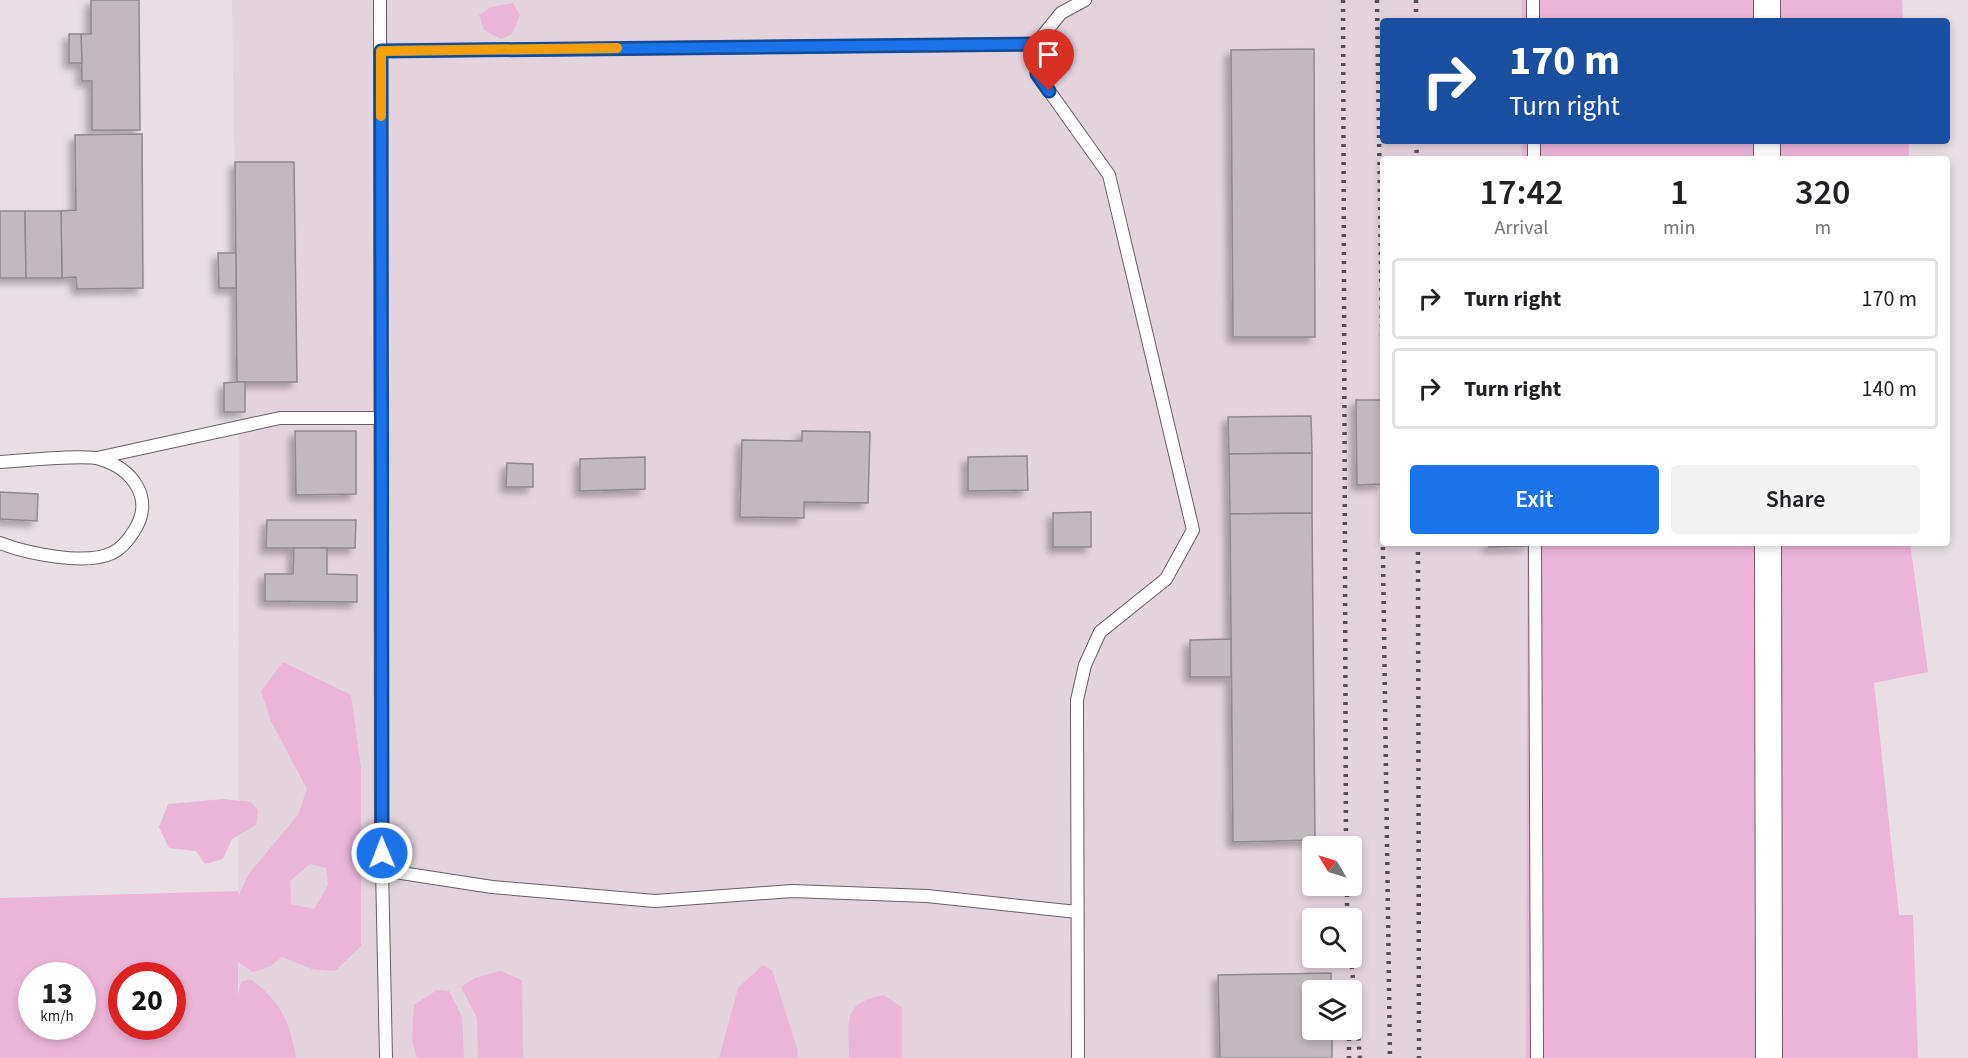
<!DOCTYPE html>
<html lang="en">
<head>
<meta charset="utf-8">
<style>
	:root { --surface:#fff; --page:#f2f2f2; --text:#202124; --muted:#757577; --line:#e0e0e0; --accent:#1a73e8 }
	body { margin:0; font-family:"Source Sans 3",sans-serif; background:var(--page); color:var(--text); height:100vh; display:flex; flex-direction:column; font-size:22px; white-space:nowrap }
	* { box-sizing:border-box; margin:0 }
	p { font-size:20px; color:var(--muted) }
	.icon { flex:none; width:33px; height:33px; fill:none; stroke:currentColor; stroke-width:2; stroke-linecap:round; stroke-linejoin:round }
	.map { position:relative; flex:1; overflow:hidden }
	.panel { position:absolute; left:1380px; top:156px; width:570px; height:390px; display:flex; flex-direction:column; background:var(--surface); border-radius:6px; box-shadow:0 3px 9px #0003 }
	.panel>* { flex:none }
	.hud { position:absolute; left:1380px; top:18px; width:570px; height:126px; border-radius:6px; box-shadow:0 3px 9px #0003; background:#1a4fa0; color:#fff; overflow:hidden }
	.needle { width:39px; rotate:308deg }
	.buttons { position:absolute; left:1302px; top:836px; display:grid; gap:12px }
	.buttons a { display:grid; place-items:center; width:60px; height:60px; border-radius:6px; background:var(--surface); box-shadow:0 3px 9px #0003; font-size:30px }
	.speed { position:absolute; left:18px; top:962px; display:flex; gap:12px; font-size:30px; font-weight:700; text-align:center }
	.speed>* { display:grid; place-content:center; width:78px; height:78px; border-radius:50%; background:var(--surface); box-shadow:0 3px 9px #0003; line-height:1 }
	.speed small { font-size:15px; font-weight:400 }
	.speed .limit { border:9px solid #d22; background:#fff; color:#111 }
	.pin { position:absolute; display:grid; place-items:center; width:51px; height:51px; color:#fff; margin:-62px -26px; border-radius:50% 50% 50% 0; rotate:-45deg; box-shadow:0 0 6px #0007 }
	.pin .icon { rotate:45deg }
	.me { position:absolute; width:66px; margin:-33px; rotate:359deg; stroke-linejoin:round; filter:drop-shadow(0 0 4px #0008) }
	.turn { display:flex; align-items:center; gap:21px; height:126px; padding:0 30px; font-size:27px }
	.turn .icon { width:78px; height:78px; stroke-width:2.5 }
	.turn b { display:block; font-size:42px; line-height:51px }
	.eta { display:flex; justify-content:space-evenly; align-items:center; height:102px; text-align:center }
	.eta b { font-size:36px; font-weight:600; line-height:42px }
	.action { display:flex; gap:12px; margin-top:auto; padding:12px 30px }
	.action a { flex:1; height:69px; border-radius:6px; background:var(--accent); color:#fff; font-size:24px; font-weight:600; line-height:69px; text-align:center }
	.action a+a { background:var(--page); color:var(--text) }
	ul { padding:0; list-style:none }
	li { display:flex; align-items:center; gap:18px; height:81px; margin:0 12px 9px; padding:0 18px; border:3px solid var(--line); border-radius:6px }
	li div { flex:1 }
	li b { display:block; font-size:22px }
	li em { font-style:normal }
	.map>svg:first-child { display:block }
	.built { fill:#e3d3dd; fill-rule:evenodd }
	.green { fill:#ebb5d8; fill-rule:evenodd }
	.building { fill:#c1b9be; stroke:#90898d; stroke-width:1.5; filter:url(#shadow) }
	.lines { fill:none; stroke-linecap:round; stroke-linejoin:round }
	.lane-casing { stroke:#676065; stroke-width:14 }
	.street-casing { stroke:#676065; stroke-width:28 }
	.lane { stroke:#fff; stroke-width:12 }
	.street { stroke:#fff; stroke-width:26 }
	.rail { stroke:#535052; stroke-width:4.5; stroke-dasharray:3 6; stroke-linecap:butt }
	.route-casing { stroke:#114b97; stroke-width:15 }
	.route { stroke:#1a73e8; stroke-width:10 }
	.slow { stroke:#f59e0b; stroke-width:10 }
</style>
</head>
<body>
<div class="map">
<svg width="1968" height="1058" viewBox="0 0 1968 1058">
	<defs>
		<filter id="shadow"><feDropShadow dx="-5.5" dy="5.5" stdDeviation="3" flood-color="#0004"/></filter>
	</defs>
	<rect width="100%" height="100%" fill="#e7dfe4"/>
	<path class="built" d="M232 0H1521L1522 21H1383V141H1522V159H1383V543H1527L1526 1058H238L239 426ZM1312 846H1352V885H1312ZM1312 918H1352V957H1312ZM1312 990H1352V1029H1312Z"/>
	<g class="green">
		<polygon points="1521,0 1902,0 1903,21 1522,21"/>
		<polygon points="513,3 520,15 512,34 501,39 484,30 479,15 491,7"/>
		<rect x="1522" y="141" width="387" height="18"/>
		<polygon points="1527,543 1910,543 1928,672 1874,683 1899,915 1913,915 1918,1058 1526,1058"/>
		<path d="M283 662 351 695 361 768V946L335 971 312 969 282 957 271 966 253 972 238 962V996L241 982 250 979C281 1001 290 1022 296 1058H0V898L238 891 239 895 248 875 298 815 307 789 271 721 261 691ZM310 864 326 868 328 885 314 909 291 904 290 881ZM32 975H82V1026H32ZM122 975H172V1026H122Z"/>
		<polygon points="223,799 251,802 258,810 256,825 232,839 223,859 205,864 196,851 169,848 159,827 168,804"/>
		<polygon points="763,965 772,970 798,1051 797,1058 719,1058 738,988"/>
		<polygon points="500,971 522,980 523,1058 478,1058 477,1018 461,987 475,978"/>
		<polygon points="437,990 449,991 462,1017 464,1058 417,1058 412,1040 414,1005"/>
		<path d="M883 995 902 1007V1058H849C849 1021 841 1004 883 995Z"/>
	</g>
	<g class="building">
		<polygon points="91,0 139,0 140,130 92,130 92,81 82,81 81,34 91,34"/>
		<polygon points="69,34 81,34 82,63 69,63"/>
		<polygon points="1314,49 1315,337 1233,337 1231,50"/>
		<polygon points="142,134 143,288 77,289 76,277 62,278 61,211 76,210 75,135"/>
		<polygon points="235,162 294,162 297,382 237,382"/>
		<polygon points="0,211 25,211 26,278 0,278"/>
		<polygon points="25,211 61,211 62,278 26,278"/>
		<polygon points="218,253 236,253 236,288 219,288"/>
		<polygon points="237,382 245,382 245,412 224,412 224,383"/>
		<polygon points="1356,400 1383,400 1383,484 1357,485"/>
		<polygon points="1311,416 1312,453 1229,454 1228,417"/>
		<polygon points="295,431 356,431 356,494 296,495"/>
		<polygon points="802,431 870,432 868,503 804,502 804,518 740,517 742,440 802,441"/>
		<polygon points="1312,453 1312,513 1230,514 1229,454"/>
		<polygon points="1027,456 1028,490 968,491 968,457"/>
		<polygon points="645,457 645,489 580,491 580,459"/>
		<polygon points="507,463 533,464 533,487 506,487"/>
		<polygon points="0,492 38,494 37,521 0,519"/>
		<polygon points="1091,512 1091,547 1053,547 1053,513"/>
		<polygon points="1312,513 1315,840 1233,842 1230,514"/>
		<polygon points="267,520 356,520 355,548 266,548"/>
		<polygon points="1489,543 1527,543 1527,546 1489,547"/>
		<polygon points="294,548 327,548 327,574 357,575 357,602 265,601 265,574 293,574"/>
		<polygon points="1231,639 1231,677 1190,677 1190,640"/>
		<polygon points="1331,973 1331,990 1312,990 1312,1029 1332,1029 1332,1058 1220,1058 1218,975"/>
	</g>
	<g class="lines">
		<defs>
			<g id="lane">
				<polyline points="380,0 381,821 386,1058"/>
				<polyline points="1533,0 1533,21"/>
				<polyline points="381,51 1036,44"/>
				<polyline points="1534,141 1534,159"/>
				<polyline points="97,458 280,418 381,418"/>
				<path d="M0 462C20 461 85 454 100 459 133 469 155 499 134 531 129 539 121 549 112 553 85 566 26 553 0 543"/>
				<polyline points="1535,543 1537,1058"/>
				<polyline points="382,870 492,887 655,901 792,891 927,896 1077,912"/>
				<polyline points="1078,1058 1077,700 1085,665 1100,632 1166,579 1193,530 1109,175 1037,74 1036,44 1061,13 1085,0"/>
			</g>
			<g id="street">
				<polyline points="1767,0 1767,21"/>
				<polyline points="1767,141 1767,159"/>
				<polyline points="1768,543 1769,1058"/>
			</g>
		</defs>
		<use href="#lane" class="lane-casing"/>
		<use href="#street" class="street-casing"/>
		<use href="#lane" class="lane"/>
		<use href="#street" class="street"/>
		<g class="rail">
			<polyline points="1343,0 1346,846"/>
			<polyline points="1377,0 1383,400"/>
			<polyline points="1416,0 1416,21"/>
			<polyline points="1416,141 1417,159"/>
			<polyline points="1382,484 1390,1058"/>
			<polyline points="1418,543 1419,1058"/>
			<polyline points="1347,885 1347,918"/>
			<polyline points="1351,957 1360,1058"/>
			<polyline points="1349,1029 1349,1058"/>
		</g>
	</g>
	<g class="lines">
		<defs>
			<polyline id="route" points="382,853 381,51 1036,44 1037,74 1049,91"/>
		</defs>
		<use href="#route" class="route-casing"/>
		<use href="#route" class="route"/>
		<polyline class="slow" points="381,116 381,51 617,48"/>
	</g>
</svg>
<div class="buttons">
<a><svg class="needle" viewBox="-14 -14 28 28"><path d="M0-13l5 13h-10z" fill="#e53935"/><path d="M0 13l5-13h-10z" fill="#757577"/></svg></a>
<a><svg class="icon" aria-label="search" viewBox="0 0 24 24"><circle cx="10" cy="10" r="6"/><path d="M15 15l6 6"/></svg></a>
<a><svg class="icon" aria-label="layers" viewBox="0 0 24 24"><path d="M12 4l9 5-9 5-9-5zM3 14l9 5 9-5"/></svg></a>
</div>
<div class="speed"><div>13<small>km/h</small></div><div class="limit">20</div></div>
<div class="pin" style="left:1049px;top:91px;background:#d93025"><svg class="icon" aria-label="arrive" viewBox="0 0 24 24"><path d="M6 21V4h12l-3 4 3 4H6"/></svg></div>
<svg class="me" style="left:382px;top:853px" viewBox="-20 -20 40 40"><circle r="17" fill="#1a73e8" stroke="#fff" stroke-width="3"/><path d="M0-11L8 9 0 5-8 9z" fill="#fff"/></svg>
<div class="hud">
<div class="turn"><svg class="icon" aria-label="right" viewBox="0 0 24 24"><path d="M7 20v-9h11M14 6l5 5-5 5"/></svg><div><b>170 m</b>Turn right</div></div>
</div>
<section class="panel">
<div class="eta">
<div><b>17:42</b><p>Arrival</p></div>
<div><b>1</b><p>min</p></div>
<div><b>320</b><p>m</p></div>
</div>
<ul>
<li><svg class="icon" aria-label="right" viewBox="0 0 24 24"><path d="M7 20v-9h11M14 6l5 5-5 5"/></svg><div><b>Turn right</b></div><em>170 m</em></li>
<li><svg class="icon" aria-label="right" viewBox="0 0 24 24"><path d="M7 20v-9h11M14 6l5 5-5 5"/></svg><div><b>Turn right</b></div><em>140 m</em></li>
</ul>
<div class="action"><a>Exit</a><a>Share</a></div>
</section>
</div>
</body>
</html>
